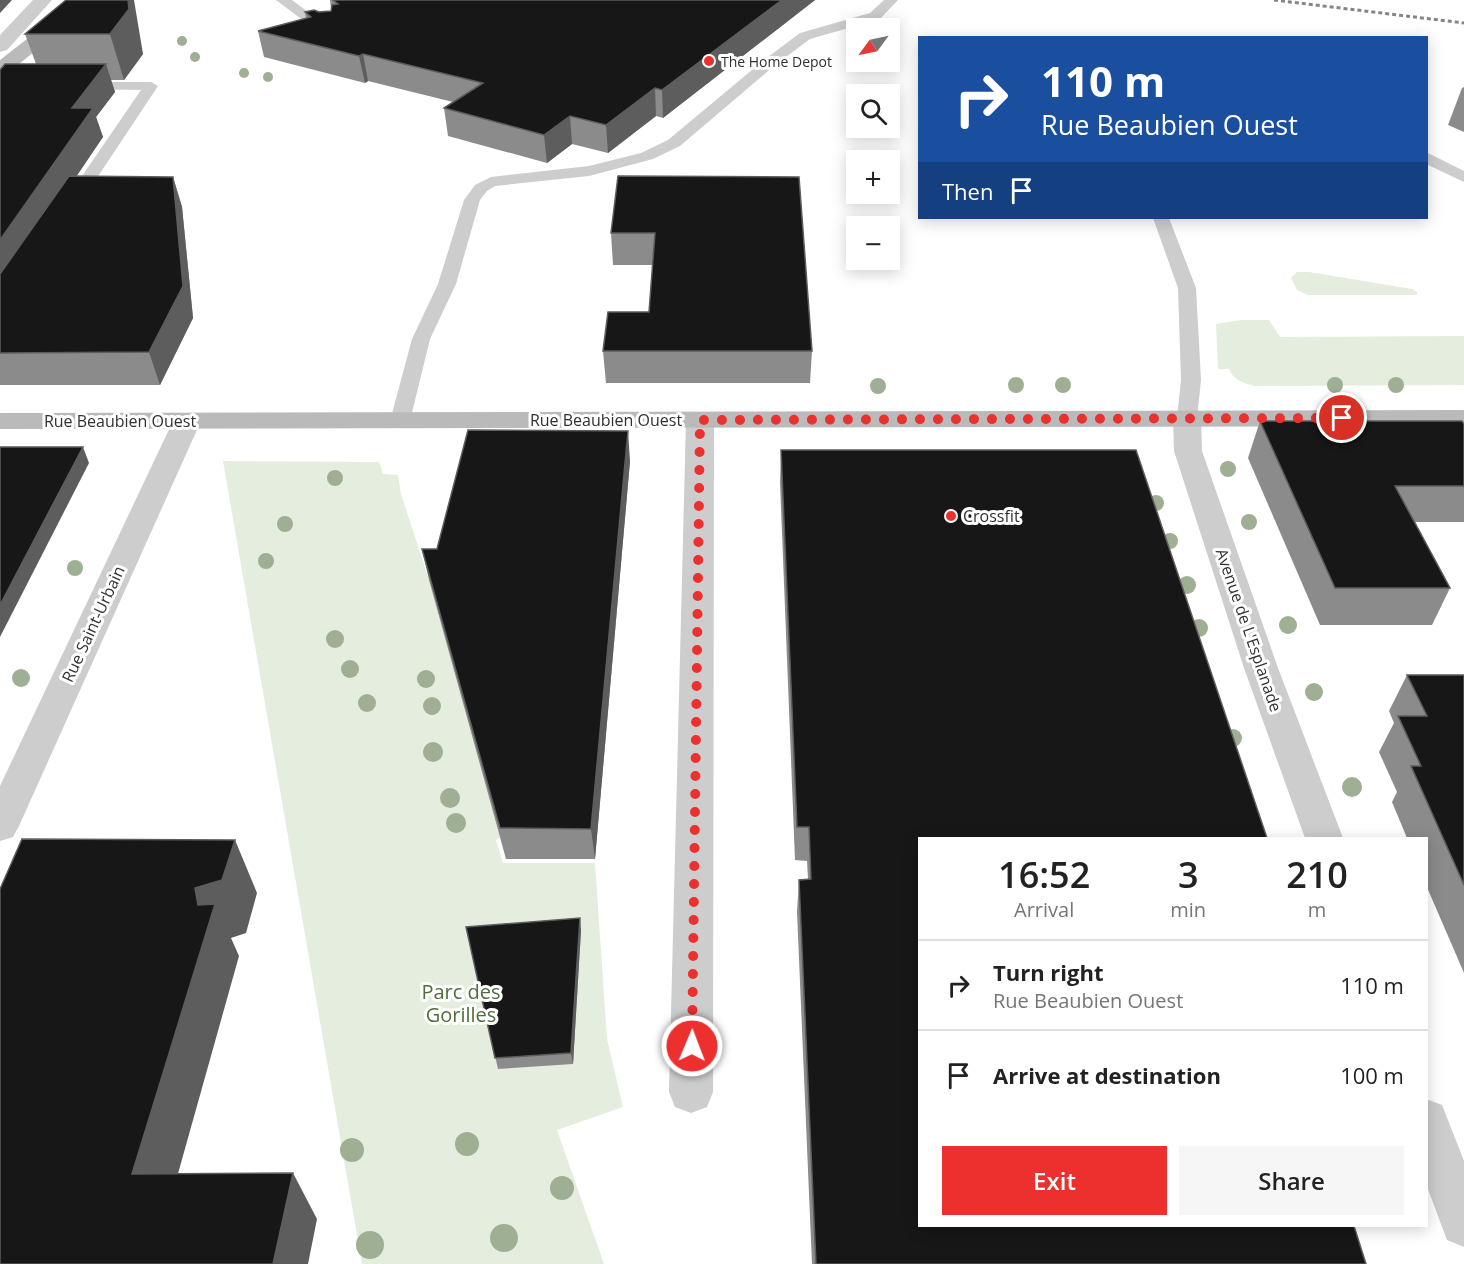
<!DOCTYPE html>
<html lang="en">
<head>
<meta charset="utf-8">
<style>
	:root { --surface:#fff; --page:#f6f6f6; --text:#222; --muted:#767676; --line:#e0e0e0; --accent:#eb302e }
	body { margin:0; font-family:"Open Sans",sans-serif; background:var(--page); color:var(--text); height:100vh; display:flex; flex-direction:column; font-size:22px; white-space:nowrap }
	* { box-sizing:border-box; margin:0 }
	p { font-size:20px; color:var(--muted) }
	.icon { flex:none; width:33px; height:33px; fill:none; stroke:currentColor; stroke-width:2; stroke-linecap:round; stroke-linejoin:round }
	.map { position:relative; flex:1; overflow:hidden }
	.panel { position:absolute; left:918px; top:837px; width:510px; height:390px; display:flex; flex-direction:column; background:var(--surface); border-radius:0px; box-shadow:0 3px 15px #0003 }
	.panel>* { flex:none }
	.top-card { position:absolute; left:918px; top:36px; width:510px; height:183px; border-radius:0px; box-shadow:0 3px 15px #0003; background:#1a4fa0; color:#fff; overflow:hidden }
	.needle { width:39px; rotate:237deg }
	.controls { position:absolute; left:846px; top:18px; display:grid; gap:12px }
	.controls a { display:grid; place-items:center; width:54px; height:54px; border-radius:0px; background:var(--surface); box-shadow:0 3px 15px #0003; font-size:30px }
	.pin { position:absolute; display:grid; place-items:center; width:51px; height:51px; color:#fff; margin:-26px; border:3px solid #fff; border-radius:50%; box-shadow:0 2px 6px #0007 }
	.me { position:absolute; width:66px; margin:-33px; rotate:1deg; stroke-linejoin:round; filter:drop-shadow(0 0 4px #0008) }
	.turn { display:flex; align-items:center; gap:21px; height:126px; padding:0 24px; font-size:27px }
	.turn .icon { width:78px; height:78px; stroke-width:2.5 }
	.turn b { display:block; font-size:42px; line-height:51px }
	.then { display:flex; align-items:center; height:57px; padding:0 24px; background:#0003; gap:12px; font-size:22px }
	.eta { display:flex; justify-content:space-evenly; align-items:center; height:102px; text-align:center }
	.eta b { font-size:36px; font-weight:600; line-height:42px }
	.button { display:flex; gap:12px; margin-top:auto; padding:12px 24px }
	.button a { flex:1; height:69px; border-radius:0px; background:var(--accent); color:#fff; font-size:24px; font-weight:600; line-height:69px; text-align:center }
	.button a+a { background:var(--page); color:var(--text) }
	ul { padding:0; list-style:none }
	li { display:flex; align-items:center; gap:18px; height:90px; padding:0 24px; border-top:2px solid var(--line) }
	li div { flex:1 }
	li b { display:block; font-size:22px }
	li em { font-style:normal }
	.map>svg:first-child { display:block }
	.green { fill:#e5edde }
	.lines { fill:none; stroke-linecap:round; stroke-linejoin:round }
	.lane { fill:#cdcdcd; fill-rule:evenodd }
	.street { fill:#cdcdcd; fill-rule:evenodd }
	.secondary { fill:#bababa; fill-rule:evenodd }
	.rail { stroke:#858585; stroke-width:3; stroke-dasharray:4 3; stroke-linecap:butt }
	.tree { fill:#9eaf93 }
	.wall { fill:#8b8b8b }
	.shaded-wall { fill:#5d5d5d }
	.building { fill:#171717; stroke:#5d5d5d; stroke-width:1.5 }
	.route { stroke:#eb302e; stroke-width:10; stroke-dasharray:0 18 }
	.poi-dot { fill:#eb302e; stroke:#fff; stroke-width:2 }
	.labels { text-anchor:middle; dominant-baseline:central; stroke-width:6; stroke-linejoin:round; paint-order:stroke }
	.far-poi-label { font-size:14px; fill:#303030; stroke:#fff; text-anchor:start }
	.street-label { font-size:16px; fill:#303030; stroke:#fff }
	.poi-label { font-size:16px; fill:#303030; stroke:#fff; text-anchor:start }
	.near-park-label { font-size:20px; fill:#4f6e3b; stroke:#fff }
</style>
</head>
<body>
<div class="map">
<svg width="1464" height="1264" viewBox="0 0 1464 1264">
	<rect width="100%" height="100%" fill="#fff"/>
	<g class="green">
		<polygon points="1297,272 1309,272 1412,289 1417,292 1417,295 1308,295 1297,290 1291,278"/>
		<path d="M1241 320H1269L1280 337 1464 336V385L1254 386C1244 383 1233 380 1229 369H1218L1216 324Z"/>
		<polygon points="223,461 379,462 383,474 398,475 401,494 429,580 500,838 496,840 503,863 595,863 607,1039 623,1107 557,1130 604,1264 362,1264"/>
	</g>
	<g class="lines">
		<g class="lane">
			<polygon points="276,0 292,0 336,33 334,36 324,36"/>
			<polygon points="884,0 898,0 880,19 810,39 774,66 680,146 653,159 589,176 495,186 487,191 480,200 456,284 430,339 410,421 407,425 393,425 390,421 412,339 438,284 464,200 475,185 491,177 589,166 641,153 668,140 764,60 800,33 870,13"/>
			<polygon points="80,82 151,82 158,86 77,208 71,209 63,204 141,90 75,89 73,86 75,83"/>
			<polygon points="1426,152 1464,171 1464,182 1426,164"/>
			<polygon points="1153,218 1169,218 1196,288 1201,380 1197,418 1194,422 1180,422 1177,418 1181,380 1178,288"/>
		</g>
		<g class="street">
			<polygon points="33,0 52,0 7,50 0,52 0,35"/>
			<polygon points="1187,410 1197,412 1201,418 1202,451 1278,668 1343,838 1305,838 1244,668 1174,451 1173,418 1177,412"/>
			<polygon points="700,412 710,414 714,420 713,1092 707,1107 691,1113 675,1107 669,1092 686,420 690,414"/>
			<polygon points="187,413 197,415 201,421 19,826 13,837 0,841 0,786 173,421 177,415"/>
			<polygon points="1426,1099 1442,1105 1464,1161 1464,1247 1447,1240 1426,1184"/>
		</g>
		<g class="secondary">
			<polygon points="77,0 97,0 7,74 0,76 0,60"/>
			<polygon points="1464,410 1464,426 0,429 0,413"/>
		</g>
		<polyline class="rail" points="1274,0 1464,23"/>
	</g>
	<g class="tree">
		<circle cx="182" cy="41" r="5"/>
		<circle cx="195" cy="57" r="5"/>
		<circle cx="244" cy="73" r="5"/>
		<circle cx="268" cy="77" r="5"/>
		<circle cx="1016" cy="385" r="8"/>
		<circle cx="1063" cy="385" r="8"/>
		<circle cx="1335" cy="385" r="8"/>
		<circle cx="1396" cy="385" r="8"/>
		<circle cx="878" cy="386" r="8"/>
		<circle cx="1228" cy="469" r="8"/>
		<circle cx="335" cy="478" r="8"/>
		<circle cx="1156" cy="503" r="8"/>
		<circle cx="1249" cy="522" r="8"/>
		<circle cx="285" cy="524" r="8"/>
		<circle cx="1170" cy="541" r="8"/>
		<circle cx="266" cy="561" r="8"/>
		<circle cx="75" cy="568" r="8"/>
		<circle cx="1187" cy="585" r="9"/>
		<circle cx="1288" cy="625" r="9"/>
		<circle cx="1199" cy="628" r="9"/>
		<circle cx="335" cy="639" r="9"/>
		<circle cx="350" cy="669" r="9"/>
		<circle cx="21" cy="678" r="9"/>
		<circle cx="426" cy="679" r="9"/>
		<circle cx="1314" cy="692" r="9"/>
		<circle cx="367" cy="703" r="9"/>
		<circle cx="432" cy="706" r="9"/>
		<circle cx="1233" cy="738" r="9"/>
		<circle cx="433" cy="752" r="10"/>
		<circle cx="1352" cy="787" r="10"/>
		<circle cx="450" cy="798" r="10"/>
		<circle cx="456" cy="823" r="10"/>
		<circle cx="467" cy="1144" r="12"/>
		<circle cx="352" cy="1150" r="12"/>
		<circle cx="562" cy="1188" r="12"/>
		<circle cx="504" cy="1238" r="14"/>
		<circle cx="370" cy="1245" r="14"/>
	</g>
	<g class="wall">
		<polygon points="66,0 143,54 124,80 111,80 115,92 96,117 103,137 76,176 173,177 182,207 193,318 160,385 0,385 0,70 36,64 25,34"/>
		<polygon points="330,0 815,0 663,118 656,116 608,153 572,144 547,163 448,136 444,108 453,102 368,81 365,83 264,57 258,31 306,18 305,12 331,11 331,8"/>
		<polygon points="1464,87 1464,132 1448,125 1462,88"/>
		<polygon points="618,176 812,351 810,383 606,383 603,351 649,312 653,265 613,265 611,233"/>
		<polygon points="1260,421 1464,424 1464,522 1415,522 1450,588 1432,625 1320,625 1248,458"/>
		<polygon points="781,450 920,838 1366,1264 812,1264 797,912 799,880 808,879 807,861 795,860 780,483"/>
		<polygon points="630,461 595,859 506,859 429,580 422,549 437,549"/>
		<polygon points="1407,675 1464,675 1464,973 1426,885 1426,838 1407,838 1392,802 1397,792 1379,752 1394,723 1389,711"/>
		<polygon points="466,927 581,930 573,1064 498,1069"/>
	</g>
	<g class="shaded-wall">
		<polygon points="0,0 12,0 0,13"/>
		<polygon points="128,0 134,0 143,54 124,80 110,34"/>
		<polygon points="782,0 815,0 663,118 662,90"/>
		<polygon points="363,54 368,81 365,83 359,56"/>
		<polygon points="106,64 115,92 96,117 103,137 0,290 0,240 72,108"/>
		<polygon points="655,88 656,116 608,153 606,125"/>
		<polygon points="570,116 572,144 547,163 544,135"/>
		<polygon points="173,177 182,207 193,318 160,385 149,352"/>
		<polygon points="628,431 630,461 595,859 591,829"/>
		<polygon points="83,447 89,463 0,637 0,605"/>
		<polygon points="235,840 257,893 246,933 231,938 239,956 165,1220 132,1174 198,905 195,888"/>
		<polygon points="580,918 581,930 573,1064 571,1053"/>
		<polygon points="293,1173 317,1219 308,1264 273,1264"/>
	</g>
	<g class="building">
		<polygon points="66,0 128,0 129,9 110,34 25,34"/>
		<polygon points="333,0 782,0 662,90 655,88 606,125 570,116 544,135 444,108 483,83 363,54 359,56 258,31 311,17 305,12 314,10 319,12 331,11 332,5 338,4"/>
		<polygon points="5,64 106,64 72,108 93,108 0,240 0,70"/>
		<polygon points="69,176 173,177 183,286 149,352 0,353 0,274"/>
		<polygon points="618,176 799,177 812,351 603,351 608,312 649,312 655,233 611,233"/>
		<polygon points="1260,421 1462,421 1464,424 1464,486 1395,486 1450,588 1335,588"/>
		<polygon points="468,430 628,431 591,829 500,828 422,549 437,549"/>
		<polygon points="0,447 83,447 0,605"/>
		<polygon points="781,450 1136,450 1267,838 920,838 920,1226 1354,1226 1366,1264 816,1264 799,880 811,879 809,827 797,827"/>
		<polygon points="1407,675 1464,675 1464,885 1411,766 1421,766 1398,716 1427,716"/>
		<polygon points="22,839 235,840 222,880 195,888 198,905 215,904 132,1174 293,1173 273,1264 0,1264 0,889"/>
		<polygon points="580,918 571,1053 495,1058 466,927"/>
	</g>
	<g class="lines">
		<polyline class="route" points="692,1046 700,420 1342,418"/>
	</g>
	<g class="poi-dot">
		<circle cx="709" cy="61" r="6"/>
		<circle cx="951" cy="516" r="6"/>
	</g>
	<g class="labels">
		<g class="far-poi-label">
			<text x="721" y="61">The Home Depot</text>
		</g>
		<g class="street-label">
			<text x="606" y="420">Rue Beaubien Ouest</text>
			<text x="120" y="421">Rue Beaubien Ouest</text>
			<text transform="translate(93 624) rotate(-65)">Rue Saint-Urbain</text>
			<text transform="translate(1249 630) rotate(71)">Avenue de L'Esplanade</text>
		</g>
		<g class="poi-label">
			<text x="963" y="516">Crossfit</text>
		</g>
		<g class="near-park-label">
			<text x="461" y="991">Parc des<tspan x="461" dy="23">Gorilles</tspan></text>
		</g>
	</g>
</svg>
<div class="controls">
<a><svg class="needle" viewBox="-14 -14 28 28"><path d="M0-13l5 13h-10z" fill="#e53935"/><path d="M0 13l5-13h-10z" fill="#767676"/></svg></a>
<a><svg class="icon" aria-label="search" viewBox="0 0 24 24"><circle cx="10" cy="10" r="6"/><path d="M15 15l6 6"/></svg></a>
<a>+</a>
<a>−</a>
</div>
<div class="pin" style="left:1342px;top:418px;background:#d93025"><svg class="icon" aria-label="arrive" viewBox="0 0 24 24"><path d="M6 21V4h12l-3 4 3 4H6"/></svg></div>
<svg class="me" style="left:692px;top:1046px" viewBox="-20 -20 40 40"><circle r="17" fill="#eb302e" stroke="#fff" stroke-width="3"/><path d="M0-11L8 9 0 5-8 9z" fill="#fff"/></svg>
<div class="top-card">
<div class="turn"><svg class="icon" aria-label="right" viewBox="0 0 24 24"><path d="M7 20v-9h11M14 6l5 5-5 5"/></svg><div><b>110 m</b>Rue Beaubien Ouest</div></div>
<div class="then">Then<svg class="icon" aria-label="arrive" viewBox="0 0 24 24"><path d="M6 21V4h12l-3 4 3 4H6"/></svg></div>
</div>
<section class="panel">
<div class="eta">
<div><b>16:52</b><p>Arrival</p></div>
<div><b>3</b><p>min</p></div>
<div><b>210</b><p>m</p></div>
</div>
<ul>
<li><svg class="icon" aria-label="right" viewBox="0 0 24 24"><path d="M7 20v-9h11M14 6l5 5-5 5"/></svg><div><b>Turn right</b><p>Rue Beaubien Ouest</p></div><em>110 m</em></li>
<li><svg class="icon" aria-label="arrive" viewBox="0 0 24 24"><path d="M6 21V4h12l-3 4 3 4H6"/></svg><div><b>Arrive at destination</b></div><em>100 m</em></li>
</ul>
<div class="button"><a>Exit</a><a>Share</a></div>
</section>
</div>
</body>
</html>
